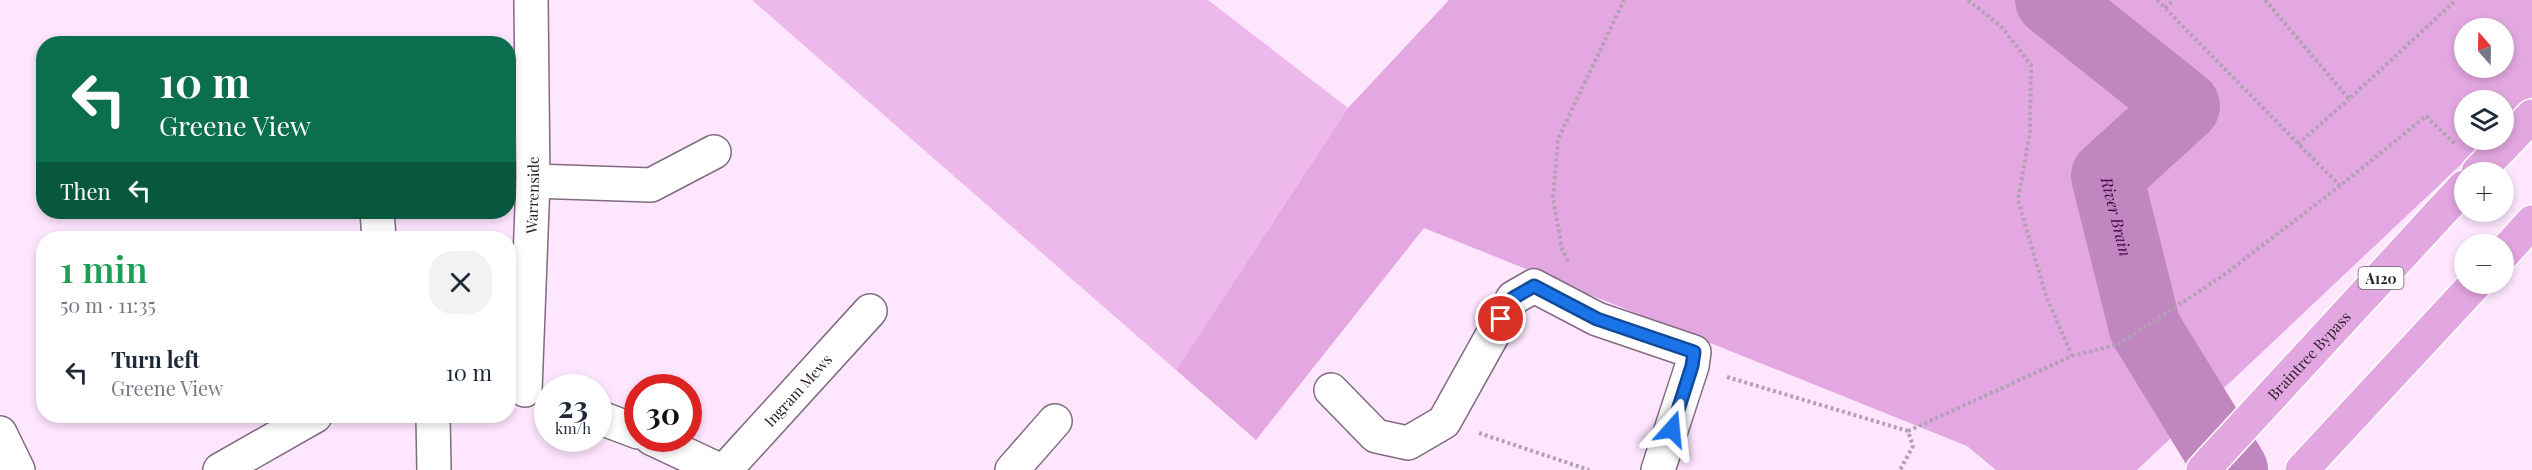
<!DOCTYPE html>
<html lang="en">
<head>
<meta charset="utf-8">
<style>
	:root { --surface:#fff; --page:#f2f2f3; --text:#1f2937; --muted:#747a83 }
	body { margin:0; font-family:"Playfair Display",serif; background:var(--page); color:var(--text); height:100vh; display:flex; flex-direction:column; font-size:22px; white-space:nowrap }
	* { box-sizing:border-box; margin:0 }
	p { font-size:20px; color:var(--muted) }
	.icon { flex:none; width:33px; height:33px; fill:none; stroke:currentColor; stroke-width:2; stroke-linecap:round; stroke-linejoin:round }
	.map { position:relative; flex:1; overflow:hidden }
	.sheet { position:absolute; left:36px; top:231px; width:480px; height:192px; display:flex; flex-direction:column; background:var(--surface); border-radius:24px; box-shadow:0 3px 9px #0003 }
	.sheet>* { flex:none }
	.guide { position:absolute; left:36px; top:36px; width:480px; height:183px; border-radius:24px; box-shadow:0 3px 9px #0003; background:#0b6e4f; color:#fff; overflow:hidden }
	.needle { width:39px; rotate:340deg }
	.fabs { position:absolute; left:2454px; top:18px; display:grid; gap:12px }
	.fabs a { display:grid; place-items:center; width:60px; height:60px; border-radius:50%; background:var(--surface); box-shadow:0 3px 9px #0003; font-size:30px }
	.speed { position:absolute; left:534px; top:374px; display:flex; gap:12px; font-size:30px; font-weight:700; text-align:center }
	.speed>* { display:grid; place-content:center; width:78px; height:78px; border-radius:50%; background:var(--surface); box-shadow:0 3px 9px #0003; line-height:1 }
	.speed small { font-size:15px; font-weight:400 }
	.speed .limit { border:9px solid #d22; background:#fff; color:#111 }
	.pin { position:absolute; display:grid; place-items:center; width:51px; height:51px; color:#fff; margin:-26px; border:3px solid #fff; border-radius:50%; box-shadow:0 2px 6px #0007 }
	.me { position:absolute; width:66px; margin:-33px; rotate:18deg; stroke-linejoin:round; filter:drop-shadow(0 0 4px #0008) }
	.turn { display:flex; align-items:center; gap:21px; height:126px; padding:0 24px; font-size:27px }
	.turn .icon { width:78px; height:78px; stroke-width:2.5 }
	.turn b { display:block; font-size:42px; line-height:51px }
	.then { display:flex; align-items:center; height:57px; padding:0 24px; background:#0003; gap:12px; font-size:22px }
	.round { display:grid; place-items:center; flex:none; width:63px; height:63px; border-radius:24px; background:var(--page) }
	.overview { display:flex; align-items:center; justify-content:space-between; height:102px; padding:0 24px }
	h1 { font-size:36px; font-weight:600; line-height:45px; color:#1e9e55 }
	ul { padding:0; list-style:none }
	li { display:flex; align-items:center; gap:18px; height:78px; padding:0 24px }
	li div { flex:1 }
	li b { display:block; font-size:22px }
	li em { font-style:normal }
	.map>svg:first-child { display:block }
	.green { fill:#edb8ec }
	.forest { fill:#e3a7e2; fill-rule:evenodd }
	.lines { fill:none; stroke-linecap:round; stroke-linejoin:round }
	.river { stroke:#c086c0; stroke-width:72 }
	.minor-casing { stroke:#806b80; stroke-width:36 }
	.highway-casing { stroke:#fff; stroke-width:36 }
	.path { stroke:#b3a0b3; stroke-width:4; stroke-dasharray:3 3; stroke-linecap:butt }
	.minor { stroke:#fff; stroke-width:33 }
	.highway { stroke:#e2a6e1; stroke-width:33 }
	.route-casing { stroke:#114b97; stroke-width:15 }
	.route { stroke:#1a73e8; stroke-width:10 }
	.labels { text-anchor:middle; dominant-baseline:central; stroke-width:5; stroke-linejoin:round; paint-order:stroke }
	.shield { fill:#fff; stroke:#696368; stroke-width:1.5 }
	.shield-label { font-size:14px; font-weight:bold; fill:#292028 }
	.street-label { font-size:15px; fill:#292028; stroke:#fff }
	.water-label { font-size:16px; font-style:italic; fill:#4a004d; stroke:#fff }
</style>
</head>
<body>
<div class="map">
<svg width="2532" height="470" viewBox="0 0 2532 470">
	<rect width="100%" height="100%" fill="#fee6fe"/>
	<polygon class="green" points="752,0 1208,0 1348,108 1176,370"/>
	<path class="forest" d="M1449 0H2532V97L2504 124V100H2464V140H2487L2137 470H1996L1967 446 1424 228 1256 440 1176 370 1348 108ZM2464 28H2504V68H2464Z"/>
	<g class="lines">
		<path class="river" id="s1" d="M2051 0 2184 106 2107 176 2145 328 2232 470"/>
		<defs>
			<g id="minor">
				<polyline points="533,181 651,185 714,152"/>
				<polyline points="377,212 379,238"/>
				<path id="s2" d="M525 390 533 181 531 0"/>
				<polyline points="1331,390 1376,436 1408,443 1444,422 1513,298 1534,286 1597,319 1694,352 1692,366 1658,470"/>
				<polyline points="433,416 434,470"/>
				<polyline points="598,417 638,432"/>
				<polyline points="0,433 18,470"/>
				<polyline points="651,438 719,470"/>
				<polyline points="220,470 315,416"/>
				<path id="s3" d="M725 470 870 311"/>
				<polyline points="1012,470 1055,421"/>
			</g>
			<g id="highway">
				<polyline points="2478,172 2532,116"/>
				<polyline points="2504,253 2532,222"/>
				<path id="s4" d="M2203 470 2464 187"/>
				<polyline points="2302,470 2475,284"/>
			</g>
		</defs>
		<use href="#minor" class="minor-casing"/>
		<use href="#highway" class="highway-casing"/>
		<g class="path">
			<polyline points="1968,0 2001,26 2031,65 2030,132 2018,200 2046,296 2072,356"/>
			<polyline points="2157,0 2340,186"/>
			<polyline points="2265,0 2349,99 2456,0"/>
			<polyline points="2165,8 2174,0"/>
			<polyline points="2298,144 2349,99"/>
			<polyline points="1568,261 1562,249 1553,198 1558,139 1624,0"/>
			<polyline points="1727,377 1908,431 1913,446 1900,470"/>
			<polyline points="1908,431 2072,356 2119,344 2221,277 2340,186 2426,116 2455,144"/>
			<polyline points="1479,433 1589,470"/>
		</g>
		<use href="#minor" class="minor"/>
		<use href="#highway" class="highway"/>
	</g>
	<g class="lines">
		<defs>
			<polyline id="route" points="1501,319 1513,298 1534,286 1597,319 1694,352 1692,366 1672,429"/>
		</defs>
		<use href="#route" class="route-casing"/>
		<use href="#route" class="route"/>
	</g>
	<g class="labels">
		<rect class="shield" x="2358.5" y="267" width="45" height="22" rx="4.5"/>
		<g class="shield-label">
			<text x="2381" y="278">A120</text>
		</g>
		<g class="street-label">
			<text stroke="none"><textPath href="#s2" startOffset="195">Warrenside</textPath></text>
			<text stroke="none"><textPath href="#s4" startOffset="156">Braintree Bypass</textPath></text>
			<text stroke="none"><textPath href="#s3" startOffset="108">Ingram Mews</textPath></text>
		</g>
		<g class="water-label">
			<text stroke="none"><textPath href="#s1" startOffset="316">River Brain</textPath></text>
		</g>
	</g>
</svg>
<div class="fabs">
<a><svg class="needle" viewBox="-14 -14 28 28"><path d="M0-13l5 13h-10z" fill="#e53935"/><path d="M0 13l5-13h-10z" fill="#747a83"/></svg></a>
<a><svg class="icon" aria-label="layers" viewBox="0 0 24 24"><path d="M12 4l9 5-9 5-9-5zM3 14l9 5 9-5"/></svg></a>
<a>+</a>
<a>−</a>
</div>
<div class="speed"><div>23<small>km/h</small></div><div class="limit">30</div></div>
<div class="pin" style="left:1501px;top:319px;background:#d93025"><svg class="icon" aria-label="arrive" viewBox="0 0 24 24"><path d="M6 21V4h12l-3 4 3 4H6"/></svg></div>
<svg class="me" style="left:1672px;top:429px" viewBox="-20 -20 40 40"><path d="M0-17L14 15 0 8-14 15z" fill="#1a73e8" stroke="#fff" stroke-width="4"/></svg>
<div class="guide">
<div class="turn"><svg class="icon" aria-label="left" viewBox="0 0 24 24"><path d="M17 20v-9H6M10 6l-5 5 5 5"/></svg><div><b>10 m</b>Greene View</div></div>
<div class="then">Then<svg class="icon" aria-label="left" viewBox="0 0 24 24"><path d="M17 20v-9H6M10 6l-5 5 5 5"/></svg></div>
</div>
<section class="sheet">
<div class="overview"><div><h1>1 min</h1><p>50 m · 11:35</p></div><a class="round"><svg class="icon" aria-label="close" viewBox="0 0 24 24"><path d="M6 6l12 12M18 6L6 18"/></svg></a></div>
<ul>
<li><svg class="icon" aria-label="left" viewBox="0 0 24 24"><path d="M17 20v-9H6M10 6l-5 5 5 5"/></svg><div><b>Turn left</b><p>Greene View</p></div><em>10 m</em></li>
</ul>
</section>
</div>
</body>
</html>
